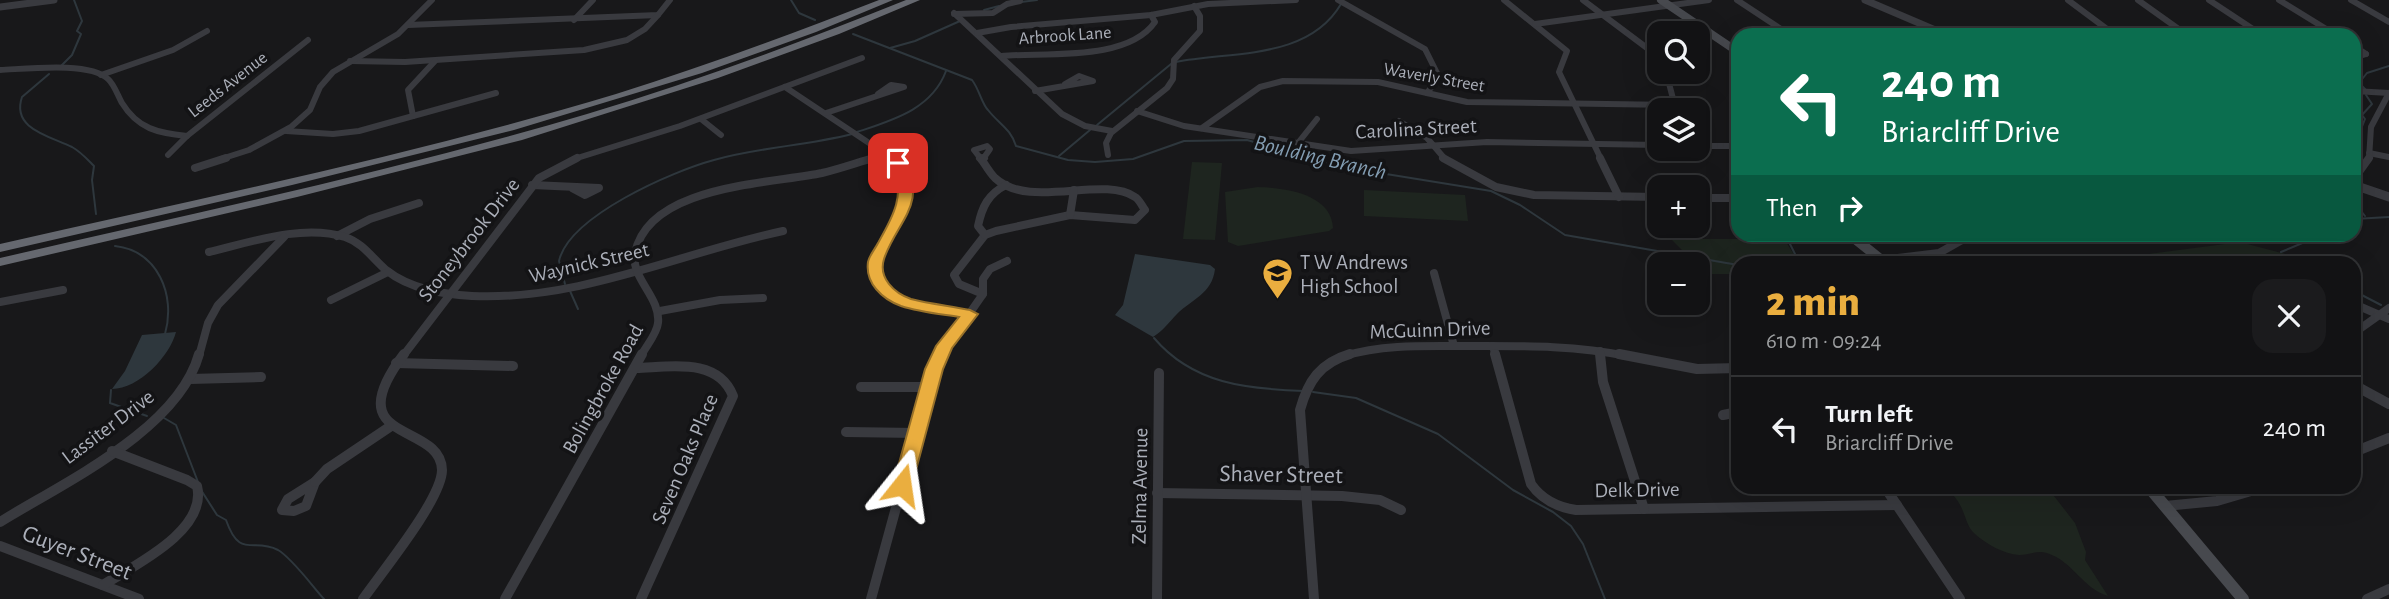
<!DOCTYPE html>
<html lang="en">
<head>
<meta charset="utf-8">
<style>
	:root { --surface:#121214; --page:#1b1b1d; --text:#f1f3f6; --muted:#9c9ea0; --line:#313234; --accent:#eaae3f }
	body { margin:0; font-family:"Alegreya Sans",sans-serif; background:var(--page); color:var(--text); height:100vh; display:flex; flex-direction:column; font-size:26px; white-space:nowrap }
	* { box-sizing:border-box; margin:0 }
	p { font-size:23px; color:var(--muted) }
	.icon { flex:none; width:38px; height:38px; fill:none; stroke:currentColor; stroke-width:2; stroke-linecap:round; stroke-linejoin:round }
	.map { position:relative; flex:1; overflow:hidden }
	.panel { position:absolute; left:1731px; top:256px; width:630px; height:238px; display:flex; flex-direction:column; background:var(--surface); border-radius:21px; box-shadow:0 7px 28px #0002,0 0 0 2px var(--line) }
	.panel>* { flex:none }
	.banner { position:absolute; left:1731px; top:28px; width:630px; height:214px; border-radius:21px; box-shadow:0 7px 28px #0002,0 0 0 2px var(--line); background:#0b6e4f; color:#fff; overflow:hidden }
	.fabs { position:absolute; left:1647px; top:21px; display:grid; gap:14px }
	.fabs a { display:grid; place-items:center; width:63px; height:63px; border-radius:14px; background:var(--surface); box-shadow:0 7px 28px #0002,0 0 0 2px var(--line); font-size:35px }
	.pin { position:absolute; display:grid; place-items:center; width:60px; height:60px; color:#fff; margin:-30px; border-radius:14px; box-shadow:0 4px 10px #0006 }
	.me { position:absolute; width:77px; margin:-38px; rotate:15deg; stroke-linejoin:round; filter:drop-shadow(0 0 5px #0008) }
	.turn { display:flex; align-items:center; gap:24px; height:147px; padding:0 35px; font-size:32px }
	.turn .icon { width:91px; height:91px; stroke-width:2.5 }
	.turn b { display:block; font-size:49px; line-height:60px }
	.then { display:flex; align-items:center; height:66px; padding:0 35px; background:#0003; gap:14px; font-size:26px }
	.round { display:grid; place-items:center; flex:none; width:74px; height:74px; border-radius:21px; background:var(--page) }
	.summary { display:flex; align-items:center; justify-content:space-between; height:119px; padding:0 35px }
	h1 { font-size:42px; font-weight:800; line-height:52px; color:var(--accent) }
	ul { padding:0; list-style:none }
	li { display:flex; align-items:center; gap:21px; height:105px; padding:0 35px; border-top:2px solid var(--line) }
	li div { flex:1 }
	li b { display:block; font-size:26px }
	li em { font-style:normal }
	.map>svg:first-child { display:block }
	.green { fill:#1e251f }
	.water { fill:#2e373d }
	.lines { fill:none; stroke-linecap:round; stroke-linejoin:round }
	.stream { stroke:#2e373d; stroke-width:2 }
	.minor-far2 { stroke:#393a3f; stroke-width:6 }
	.minor-far1 { stroke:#393a3f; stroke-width:8 }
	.minor { stroke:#393a3f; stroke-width:10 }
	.tertiary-far1 { stroke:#393a3f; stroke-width:7 }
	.tertiary { stroke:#393a3f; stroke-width:9 }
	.secondary-far2 { stroke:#47494e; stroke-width:8 }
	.secondary-far1 { stroke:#47494e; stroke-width:10 }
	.secondary { stroke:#47494e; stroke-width:12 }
	.motorway { fill:#65686f; fill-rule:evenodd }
	.route { fill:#eaae3f; stroke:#987129; stroke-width:2 }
	.labels { text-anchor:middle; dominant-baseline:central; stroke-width:7; stroke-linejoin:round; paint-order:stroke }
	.far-street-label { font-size:18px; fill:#abafb9; stroke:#131315 }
	.street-label { font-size:21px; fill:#abafb9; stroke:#131315 }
	.poi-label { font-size:21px; fill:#abafb9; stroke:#131315; text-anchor:start }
	.water-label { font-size:23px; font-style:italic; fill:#839db2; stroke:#131315 }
	.near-street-label { font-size:24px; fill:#abafb9; stroke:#131315 }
</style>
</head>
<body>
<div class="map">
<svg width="2389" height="599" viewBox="0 0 2389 599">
	<rect width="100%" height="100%" fill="#18181a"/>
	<g class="green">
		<polygon points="1192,162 1222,163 1215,240 1183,239"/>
		<path d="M1258 187C1284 188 1331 193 1333 228L1329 231 1238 246 1228 242 1225 192Z"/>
		<polygon points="1364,190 1465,195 1468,221 1364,216"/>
		<polygon points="1671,239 1784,239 1799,262 1738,262 1738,274 1706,274"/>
		<polygon points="2240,242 2289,255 2272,262 2088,262"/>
		<path d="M1942 487H2047L2075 523 2086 552 2085 560 2108 596C2082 588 2074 562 2047 553 2037 550 2029 555 2019 555 2004 554 1986 544 1975 534 1962 523 1967 500 1942 487Z"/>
	</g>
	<g class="water">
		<path d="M1135 254 1210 265 1215 269C1212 294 1192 299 1177 314 1169 322 1163 331 1153 337L1115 315 1123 305Z"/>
		<path d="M176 332C170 356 139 389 112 389L125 371 142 335Z"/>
	</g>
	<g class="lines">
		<g class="stream">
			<polyline points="791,0 799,13 815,20"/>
			<polyline points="1021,2 1037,0"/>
			<polyline points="984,10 999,6"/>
			<path d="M853 34 972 80C979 89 982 104 988 110 999 124 1011 129 1016 146L1068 160 1095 162 1133 159 1184 141 1247 140 1343 167 1491 191 1520 205 1565 235 1738 265"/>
			<polyline points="890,48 915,41 960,21"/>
			<path d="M1176 62C1233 51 1308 60 1341 4"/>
			<polyline points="61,66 72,55 81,34 77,31 82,21 74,0"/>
			<path d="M49 74 22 97C11 129 50 136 72 147 81 152 87 159 94 166L92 180 96 214"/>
			<polyline points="2365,89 2359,83 2367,73 2389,66"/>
			<polyline points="1097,125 1171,64"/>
			<path d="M857 132C893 120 932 109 946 71"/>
			<polyline points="2354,147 2365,119 2362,115 2372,104 2366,95"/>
			<polyline points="1059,156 1090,130"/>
			<polyline points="2354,202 2365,216"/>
			<polyline points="2354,219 2389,217"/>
			<polyline points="1785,234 1798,260 1796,262"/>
			<path d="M115 246C158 251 176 295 165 334"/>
			<polyline points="2281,252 2324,234"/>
			<polyline points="2254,262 2274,255"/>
			<path d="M565 284 559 261C569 216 673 171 714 160 759 147 806 146 852 134"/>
			<polyline points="570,291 578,309"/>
			<polyline points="2354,291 2381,305"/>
			<path d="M1154 338C1193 384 1247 389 1304 391"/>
			<polyline points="111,390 110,403 147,416"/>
			<polyline points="1313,392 1356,398 1438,434 1513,490 1553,512 1571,526 1583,544 1605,599"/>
			<polyline points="164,418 176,425 198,482"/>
			<path d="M201 490 217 515 226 520C240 560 253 537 278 550 292 558 313 587 324 599"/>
		</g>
		<g class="minor-far2">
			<polyline points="1338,0 1425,49 1439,77 1427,93"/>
			<polyline points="1504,0 1567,51 1559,72 1601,159"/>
			<polyline points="1583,0 1659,57"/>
			<polyline points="1737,0 1790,35"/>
			<polyline points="2068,0 2115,35"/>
			<polyline points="2138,0 2187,35"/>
			<polyline points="2209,0 2262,35"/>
			<polyline points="2279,0 2336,35"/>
			<polyline points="2351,0 2389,22"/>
			<polyline points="954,13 1062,114 1085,126 1112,131"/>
			<polyline points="954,14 993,13 1007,4 1020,1"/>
			<polyline points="574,20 593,0"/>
			<polyline points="1535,24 1709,0"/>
			<polyline points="408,25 658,15 670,0"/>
			<polyline points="977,33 1011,27 1151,15 1208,4 1296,0"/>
			<polyline points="2354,46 2366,54"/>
			<path d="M1001 56C1046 52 1127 62 1155 22L1151 15"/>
			<polyline points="2354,58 2366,54"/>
			<polyline points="350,61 405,62 584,50 627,40 645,29 658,15"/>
			<path d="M0 70C25 69 90 61 108 79 114 84 118 96 122 103 138 129 158 133 187 136"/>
			<polyline points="1666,72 1676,110"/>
			<polyline points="101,75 173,50 207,31"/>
			<polyline points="785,87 893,159"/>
			<polyline points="1035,91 1093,81 1079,76 1065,84"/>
			<polyline points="2354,91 2389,93"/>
			<polyline points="1137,111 1184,126 1351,151 1487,142 1659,145"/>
			<polyline points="826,113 904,87 891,85 878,94"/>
			<polyline points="413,116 408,90 435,61"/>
			<polyline points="701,119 721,135"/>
			<polyline points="1399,121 1427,138 1445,159"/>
			<polyline points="1202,128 1260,87 1283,81 1378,82 1467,102 1674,105"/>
			<polyline points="286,131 333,134 359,131 496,93"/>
			<polyline points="1298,143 1317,119"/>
			<polyline points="1698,146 1738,146"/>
			<polyline points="2369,153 2389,157"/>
			<polyline points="168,155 187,136 308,40"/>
			<polyline points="1108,155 1106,143 1111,133 1167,88 1173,79 1174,60 1200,31 1200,16 1194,6"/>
			<polyline points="221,159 249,150 291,127 310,110 320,87 333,72 398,34 432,0"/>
			<polyline points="574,159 680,126 862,58"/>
			<polyline points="868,159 883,154"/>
			<polyline points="981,159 974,150 987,146 990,149 983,159"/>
			<polyline points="2369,159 2371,127 2389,93"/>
		</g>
		<g class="minor-far1">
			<path d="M890 158C899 163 901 169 904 180 907 192 903 205 898 217 892 232 882 246 878 262 868 307 940 310 970 314"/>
			<polyline points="980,158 982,160"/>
			<polyline points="1443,158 1496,187 1534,195 1659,197"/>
			<polyline points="1600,158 1619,197"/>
			<path d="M982 160C986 166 990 173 995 178 1029 210 1103 175 1135 197 1139 199 1142 206 1145 210L1135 220 1070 215 996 231 985 235 954 275 959 284 983 294"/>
			<polyline points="982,160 984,158"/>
			<polyline points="195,168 226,158"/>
			<polyline points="2354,179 2369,158"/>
			<polyline points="532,185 599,188 585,195 572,188"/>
			<polyline points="1698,198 1738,198"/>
			<polyline points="1070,215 1074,190"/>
			<path d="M985 235 978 226C982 207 988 194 1006 185"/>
			<polyline points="337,236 370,219 419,203"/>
			<path d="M209 252C251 242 302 224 345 237 363 243 373 259 386 270 410 289 442 294 472 296 579 301 680 253 783 231"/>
			<polyline points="1881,260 1939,253 1962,240 2024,239 2044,234"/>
			<polyline points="1434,273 1454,346"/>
			<polyline points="331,300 388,272"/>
			<polyline points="0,302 63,290"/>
			<polyline points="2354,304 2389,319"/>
			<polyline points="660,311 720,300 763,298"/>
			<polyline points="2354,333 2389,308"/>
			<polyline points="1493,346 1496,356"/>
			<polyline points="1600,351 1600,356"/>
			<polyline points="199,356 208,323 218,305 284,237"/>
			<polyline points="403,356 539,178 577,158"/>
			<path d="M641 356C646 346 657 334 658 323 661 297 630 278 635 253 649 185 769 184 822 173 839 169 856 163 873 158"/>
			<polyline points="940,356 983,294 983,279 990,269 1007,261"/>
			<path d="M1344 356C1384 344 1426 346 1467 346 1521 346 1574 345 1627 356"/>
		</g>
		<g class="minor">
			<path d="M1495 354 1531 484C1542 500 1557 507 1576 510L1897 505"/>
			<polyline points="1600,354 1603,382 1644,509"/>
			<polyline points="1619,354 1697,369 1738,368"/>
			<polyline points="396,363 513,366"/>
			<path d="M636 368C670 367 718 357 733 396L641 599"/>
			<polyline points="190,379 261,377"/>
			<polyline points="2354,385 2389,404"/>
			<polyline points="861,387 929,387"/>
			<polyline points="1723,415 1738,412"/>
			<polyline points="846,432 917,433"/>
			<polyline points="2354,452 2389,438"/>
			<polygon points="315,482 306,506 294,511 282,510 288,499"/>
			<polyline points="315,482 327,469 391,426"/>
			<polyline points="1884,486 1960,599"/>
			<polyline points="1157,493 1342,496 1380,500 1401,510"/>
			<polyline points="2165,506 2217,501 2268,486"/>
			<path d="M0 522C63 483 178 430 199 354"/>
			<polyline points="0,546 139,599"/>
			<path d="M103 585C135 565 208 530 197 486L187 480 112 451"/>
			<path d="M363 599C381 573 442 499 442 470 441 421 335 445 404 354"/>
			<polyline points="505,599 642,354"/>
			<polyline points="871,599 934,369 941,354"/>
			<polyline points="1157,599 1159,373"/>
			<path d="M1314 599 1300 410C1308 381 1320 363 1350 354"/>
			<polyline points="2367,599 2389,589"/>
		</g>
		<g class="tertiary-far1">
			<polyline points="1865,0 1947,35"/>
			<polyline points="0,7 54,0"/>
		</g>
		<polyline class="tertiary" points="2354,185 2389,197"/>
		<polyline class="secondary-far2" points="1661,0 1738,52"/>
		<polyline class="secondary-far1" points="1849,234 1884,262"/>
		<polyline class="secondary" points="2148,486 2243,599"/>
		<g class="motorway">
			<path d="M879 0H893L816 32 702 73 514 130 292 185 0 252V244C206 197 413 155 616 94 705 66 792 34 879 0Z"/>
			<path d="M906 0H920L839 34 718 78 522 140 297 197 0 266V258C196 213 394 171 587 114 695 82 801 42 906 0Z"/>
		</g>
	</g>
	<path class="route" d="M898 159 903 160C930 203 896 222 884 259 878 278 894 293 911 299 930 304 951 306 970 310L978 314 952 348 943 369 912 485 902 492 893 485 925 369 936 346 959 317C940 314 919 312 901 306 882 299 865 283 868 262 869 256 875 249 878 243 893 217 907 193 891 163Z"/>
	<defs>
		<symbol id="school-pin" viewBox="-11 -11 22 30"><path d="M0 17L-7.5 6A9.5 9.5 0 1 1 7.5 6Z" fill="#eaae3f" stroke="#131315"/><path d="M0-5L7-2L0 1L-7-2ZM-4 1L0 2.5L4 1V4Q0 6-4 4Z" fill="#111"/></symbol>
	</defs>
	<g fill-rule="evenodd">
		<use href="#school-pin" x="1260" y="256" width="35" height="47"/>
	</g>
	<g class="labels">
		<g class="far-street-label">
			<text transform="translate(1065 36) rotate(-4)">Arbrook Lane</text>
			<text transform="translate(1434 78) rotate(10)">Waverly Street</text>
			<text transform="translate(228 85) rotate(-38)">Leeds Avenue</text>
		</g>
		<g class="street-label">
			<text transform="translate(1416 129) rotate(-3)">Carolina Street</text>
			<text transform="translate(469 240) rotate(-52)">Stoneybrook Drive</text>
			<text transform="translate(589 263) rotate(-13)">Waynick Street</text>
			<text transform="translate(1430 330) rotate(-2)">McGuinn Drive</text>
			<text transform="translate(603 389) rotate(-61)">Bolingbroke Road</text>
			<text transform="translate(108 427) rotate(-37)">Lassiter Drive</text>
			<text transform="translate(685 459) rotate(-67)">Seven Oaks Place</text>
			<text transform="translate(1140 486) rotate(-89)">Zelma Avenue</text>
			<text transform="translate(1637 490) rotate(-1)">Delk Drive</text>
		</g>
		<g class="poi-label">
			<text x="1300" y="262">T W Andrews<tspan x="1300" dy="24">High School</tspan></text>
		</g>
		<g class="water-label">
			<text transform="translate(1320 158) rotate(13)">Boulding Branch</text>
		</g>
		<g class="near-street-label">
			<text transform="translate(1281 475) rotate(1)">Shaver Street</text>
			<text transform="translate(77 553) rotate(21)">Guyer Street</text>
		</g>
	</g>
</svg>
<div class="fabs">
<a><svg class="icon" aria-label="search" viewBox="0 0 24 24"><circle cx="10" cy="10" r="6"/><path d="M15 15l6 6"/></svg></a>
<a><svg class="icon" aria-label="layers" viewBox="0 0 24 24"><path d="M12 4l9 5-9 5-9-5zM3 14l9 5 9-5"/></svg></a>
<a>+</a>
<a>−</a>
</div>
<div class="pin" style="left:898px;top:163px;background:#d93025"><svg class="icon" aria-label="arrive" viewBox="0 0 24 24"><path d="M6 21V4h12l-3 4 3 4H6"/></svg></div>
<svg class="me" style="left:902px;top:485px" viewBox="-20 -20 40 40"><path d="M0-17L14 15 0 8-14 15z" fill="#eaae3f" stroke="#fff" stroke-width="4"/></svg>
<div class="banner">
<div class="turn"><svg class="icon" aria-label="left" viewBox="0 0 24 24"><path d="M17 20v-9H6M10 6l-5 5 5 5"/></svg><div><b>240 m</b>Briarcliff Drive</div></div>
<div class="then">Then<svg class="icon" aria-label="right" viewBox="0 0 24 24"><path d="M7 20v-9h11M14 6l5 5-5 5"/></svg></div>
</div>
<section class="panel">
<div class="summary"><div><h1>2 min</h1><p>610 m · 09:24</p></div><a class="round"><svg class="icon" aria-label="close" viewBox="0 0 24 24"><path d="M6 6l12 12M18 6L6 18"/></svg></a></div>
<ul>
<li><svg class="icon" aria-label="left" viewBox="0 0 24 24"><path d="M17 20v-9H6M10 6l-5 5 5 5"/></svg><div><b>Turn left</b><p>Briarcliff Drive</p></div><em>240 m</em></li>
</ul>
</section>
</div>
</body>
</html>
